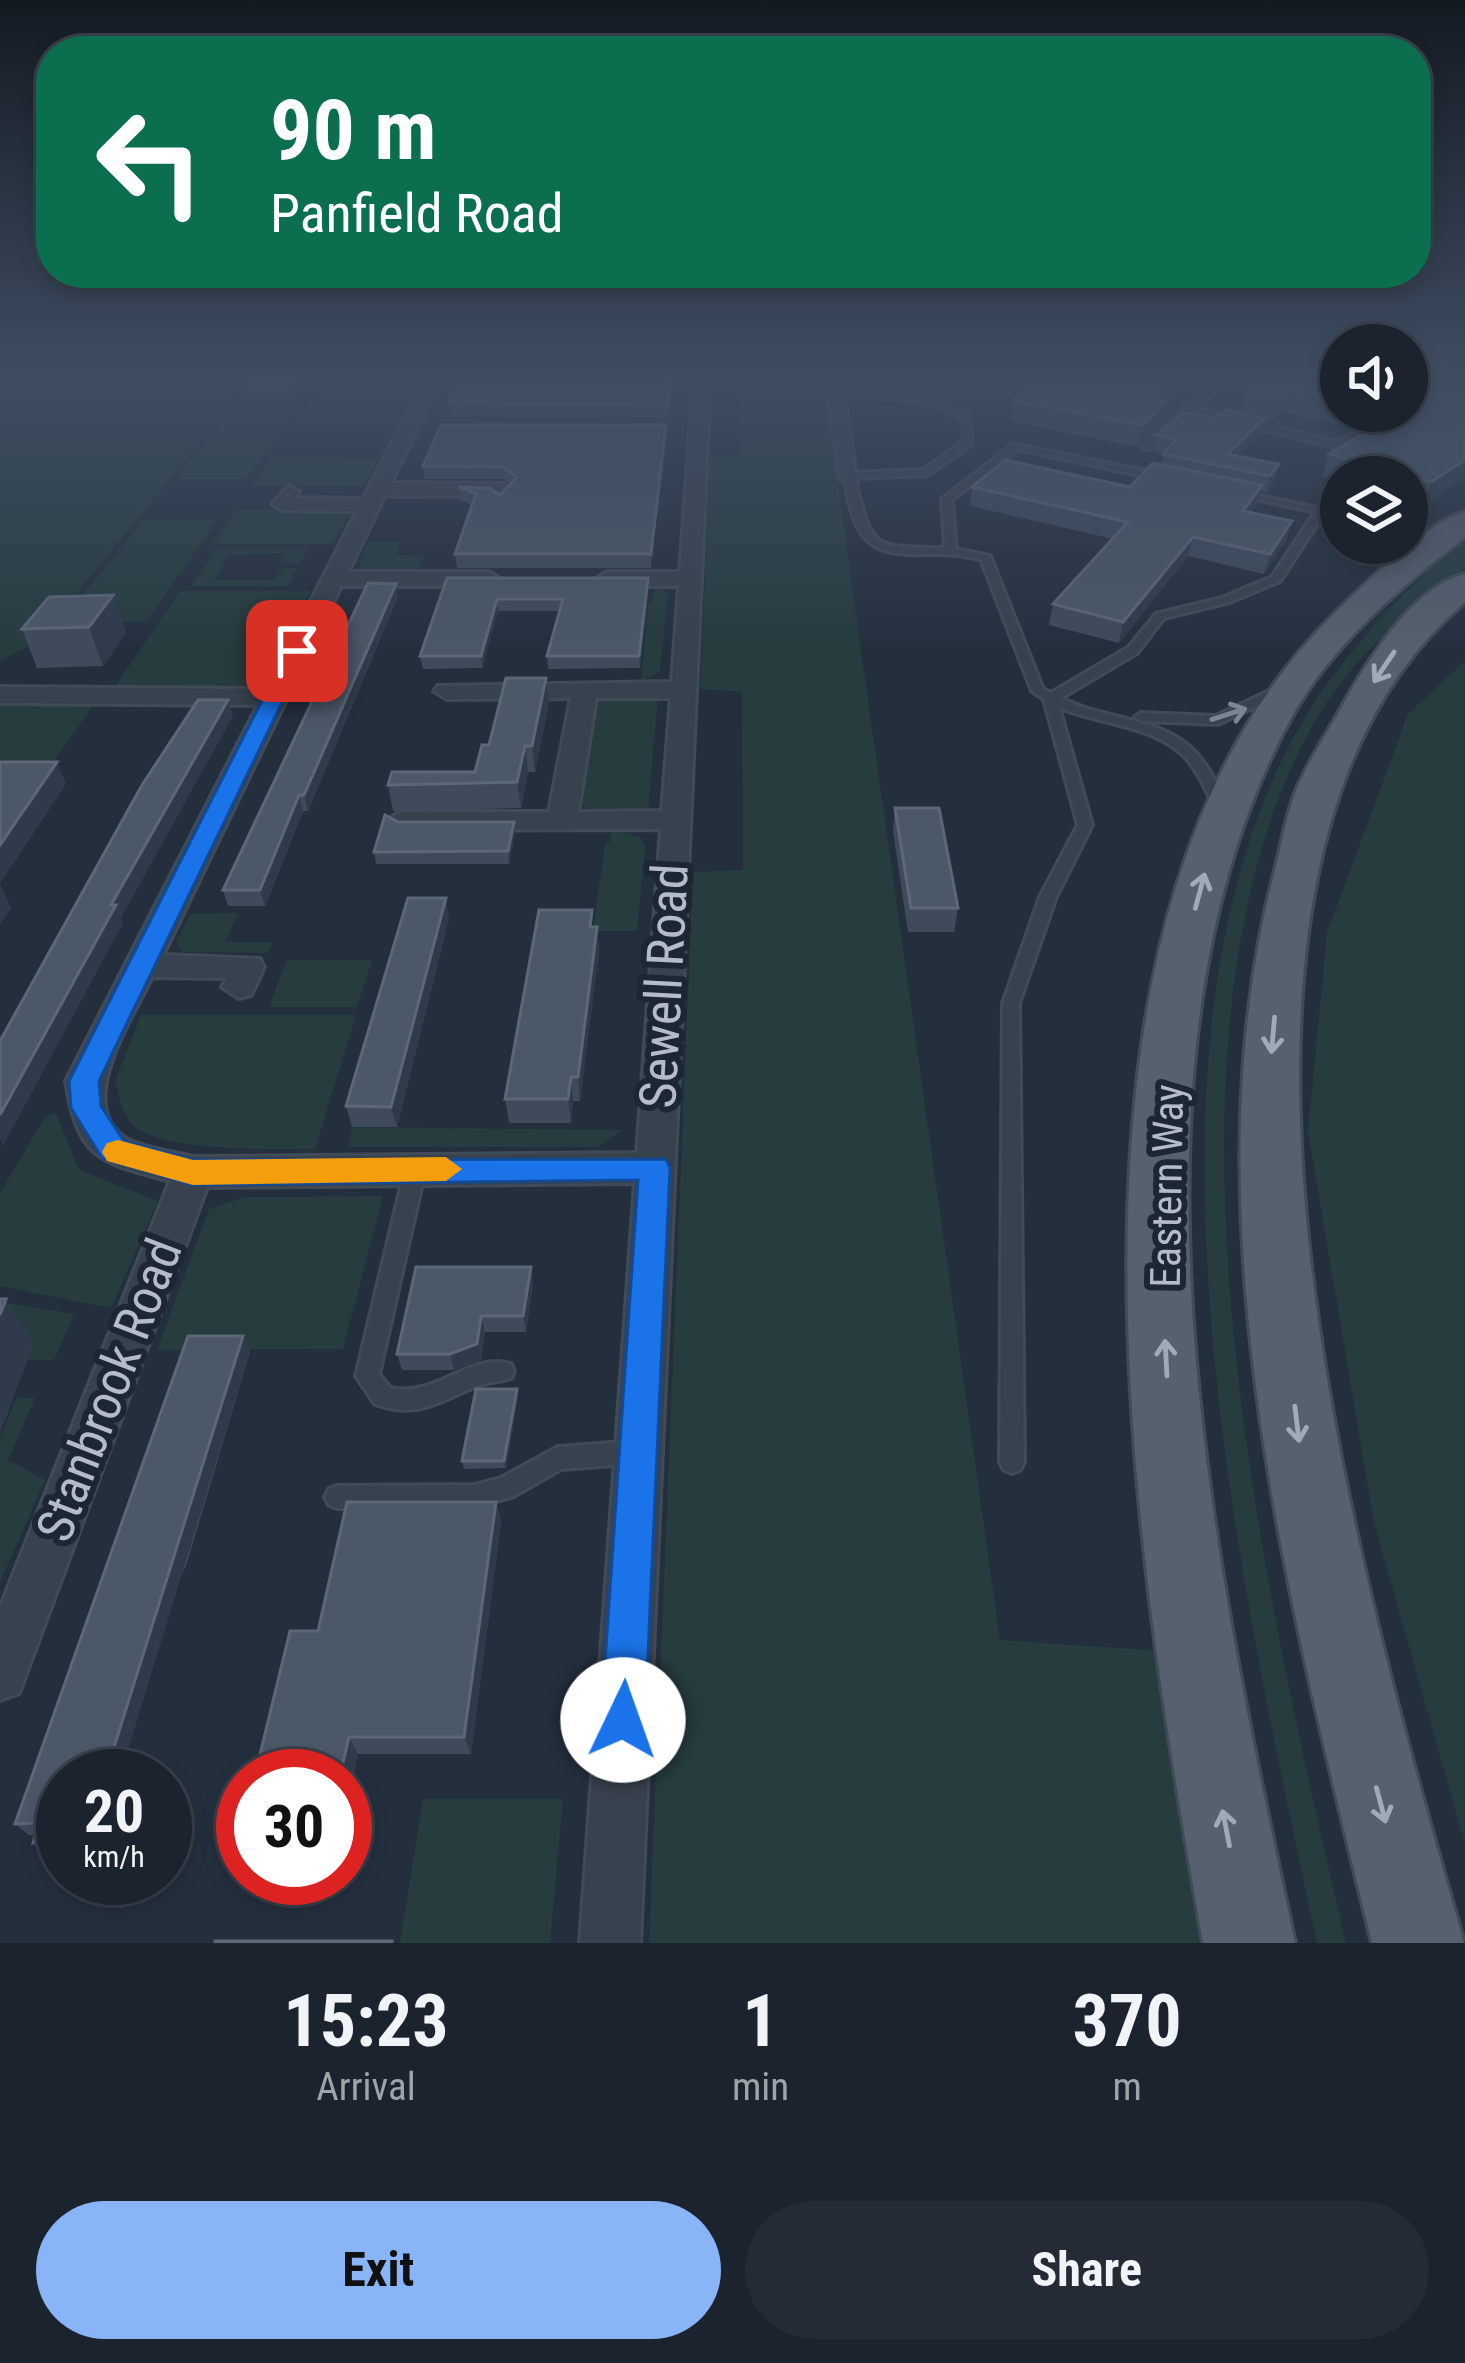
<!DOCTYPE html>
<html lang="en">
<head>
<meta charset="utf-8">
<style>
	:root { --surface:#1b232e; --page:#242b36; --text:#f1f3f6; --muted:#a0a4aa; --line:#39404a; --accent:#8ab4f8 }
	body { margin:0; font-family:"Roboto Condensed",sans-serif; background:var(--page); color:var(--text); height:100vh; display:flex; flex-direction:column; font-size:45px; white-space:nowrap }
	* { box-sizing:border-box; margin:0 }
	p { font-size:39px; color:var(--muted) }
	.icon { flex:none; width:66px; height:66px; fill:none; stroke:currentColor; stroke-width:2; stroke-linecap:round; stroke-linejoin:round }
	.map { position:relative; height:1943px; overflow:hidden }
	.details { display:flex; flex-direction:column; background:var(--surface); flex:1 }
	.details>* { flex:none }
	.guide { position:absolute; left:36px; top:36px; width:1395px; height:252px; border-radius:48px; box-shadow:0 6px 18px #0003,0 0 0 3px var(--line); background:#0b6e4f; color:#fff; overflow:hidden }
	.buttons { position:absolute; left:1320px; top:324px; display:grid; gap:24px }
	.buttons a { display:grid; place-items:center; width:108px; height:108px; border-radius:50%; background:var(--surface); box-shadow:0 6px 18px #0003,0 0 0 3px var(--line); font-size:60px }
	.speed { position:absolute; left:36px; top:1749px; display:flex; gap:24px; font-size:60px; font-weight:700; text-align:center }
	.speed>* { display:grid; place-content:center; width:156px; height:156px; border-radius:50%; background:var(--surface); box-shadow:0 6px 18px #0003,0 0 0 3px var(--line); line-height:1 }
	.speed small { font-size:30px; font-weight:400 }
	.speed .limit { border:18px solid #d22; background:#fff; color:#111 }
	.pin { position:absolute; display:grid; place-items:center; width:102px; height:102px; color:#fff; margin:-51px; border-radius:24px; box-shadow:0 6px 18px #0006 }
	.me { position:absolute; width:132px; margin:-66px; rotate:3deg; stroke-linejoin:round; filter:drop-shadow(0 0 9px #0008) }
	.turn { display:flex; align-items:center; gap:42px; height:252px; padding:0 36px; font-size:54px }
	.turn .icon { width:156px; height:156px; stroke-width:2.5 }
	.turn b { display:block; font-size:84px; line-height:102px }
	.eta { display:flex; justify-content:space-evenly; align-items:center; height:204px; text-align:center }
	.eta b { font-size:72px; font-weight:700; line-height:84px }
	.action { display:flex; gap:24px; margin-top:auto; padding:24px 36px }
	.action a { flex:1; height:138px; border-radius:72px; background:var(--accent); color:#111; font-size:48px; font-weight:700; line-height:138px; text-align:center }
	.action a+a { background:var(--page); color:var(--text) }
	.map>svg:first-child { display:block }
	.green { fill:#263c3f }
	.lines { fill:none; stroke-linecap:round; stroke-linejoin:round }
	.service-casing { stroke:#414a57; stroke-width:6 }
	.minor-casing { stroke:#414a57; stroke-width:6 }
	.primary-casing { stroke:#414a57; stroke-width:6 }
	.service { fill:#38414e; fill-rule:evenodd }
	.minor { fill:#38414e; fill-rule:evenodd }
	.primary { fill:#56606e; fill-rule:evenodd }
	.wall { fill:#3f4b5c }
	.shaded-wall { fill:#2f3b4b }
	.building { fill:#4b5868; stroke:#5c6777; stroke-width:3 }
	.oneway { stroke:#a1aab7 }
	.oneway2 { stroke:#7c8592 }
	.route { fill:#1a73e8; stroke:#114b97; stroke-width:3 }
	.slow { fill:#f59e0b }
	.labels { text-anchor:middle; dominant-baseline:central; stroke-width:12; stroke-linejoin:round; paint-order:stroke }
	.street-label { font-size:42px; fill:#b4bcc9; stroke:#1d2633 }
	.near-street-label { font-size:51px; fill:#b4bcc9; stroke:#1d2633 }
</style>
</head>
<body>
<div class="map">
<svg width="1465" height="1943" viewBox="0 0 1465 1943">
	<rect width="100%" height="100%" fill="#242f3e"/>
	<g class="green">
		<polygon points="9,379 251,379 37,642 0,661 0,386"/>
		<polygon points="326,379 422,379 397,424 294,425"/>
		<polygon points="741,379 823,379 1000,1640 1162,1651 1212,1943 649,1943 693,872 743,870 742,692 700,689 710,457 741,456"/>
		<polygon points="235,406 297,406 246,479 176,479"/>
		<polygon points="272,457 379,458 363,487 252,486"/>
		<polygon points="237,510 343,510 350,513 332,544 212,544"/>
		<polygon points="144,519 218,519 146,622 61,622"/>
		<path d="M1465 536V568C1407 614 1351 657 1314 723 1134 1042 1267 1604 1346 1943H1317C1245 1606 1124 1083 1282 760 1325 670 1392 603 1465 536Z"/>
		<polygon points="368,542 400,542 395,555 424,556 417,572 358,570"/>
		<polygon points="216,549 308,549 300,563 281,563 286,553 228,555 215,580 276,580 283,568 297,568 288,586 191,586"/>
		<polygon points="655,586 668,593 660,672 641,681 648,605 652,604"/>
		<polygon points="180,591 310,591 263,682 238,689 114,688"/>
		<polygon points="1465,661 1465,1844 1374,1523 1308,1131 1327,933 1408,714"/>
		<path d="M612 695 658 697 648 811C625 818 599 815 579 804L595 703Z"/>
		<polygon points="0,705 93,706 40,780 0,780"/>
		<polygon points="612,830 640,837 645,847 637,931 593,931 605,843 610,842"/>
		<polygon points="238,913 225,942 273,942 268,953 183,952 176,942 190,914"/>
		<polygon points="287,960 372,960 357,1007 269,1007"/>
		<path d="M141 1015H356L315 1149C275 1149 160 1153 132 1124 122 1113 119 1095 115 1081Z"/>
		<polygon points="56,1113 79,1170 158,1201 111,1308 0,1286 0,1193 46,1116"/>
		<polygon points="352,1127 622,1130 598,1147 347,1147"/>
		<polygon points="383,1196 343,1349 157,1350 209,1209 246,1197"/>
		<polygon points="0,1302 74,1314 54,1360 26,1360"/>
		<polygon points="17,1397 35,1398 8,1460 45,1480 0,1582 0,1437"/>
		<polygon points="423,1799 563,1799 550,1943 400,1943"/>
	</g>
	<g class="lines">
		<defs>
			<g id="service">
				<polygon points="873,379 893,379 848,388 844,385"/>
				<polygon points="1016,379 1025,379 1008,393 893,391 889,388 893,385 1006,387"/>
				<polygon points="1219,379 1228,379 1195,409 1338,442 1391,411 1400,412 1339,448 1190,413 1149,449 1143,449 1143,445"/>
				<polygon points="1420,379 1429,379 1407,394 1407,387"/>
				<polygon points="654,380 701,380 705,383 701,386 651,385"/>
				<path d="M834 393C878 390 933 390 969 418L972 444 928 475 854 478C873 550 870 547 945 548L942 499 1013 444 1165 475 1167 477 1162 480 1018 449 952 500 956 549 990 556 1043 689 1051 693 1129 647 1156 614 1222 598 1272 577 1315 512 1238 495V491L1326 510 1280 581 1230 602 1164 618 1137 653 1061 698C1102 720 1157 716 1192 749 1210 766 1220 791 1231 813L1224 817 1219 816C1208 796 1201 774 1185 757 1153 724 1099 725 1059 707L1092 825 1056 897 1019 1003 1024 1462 1020 1470 1012 1473 1004 1470 1000 1462 1003 1003 1040 897 1078 825 1044 699 1032 691 981 559C968 557 955 554 942 554 899 554 864 560 851 509 848 497 845 482 846 473L923 470 964 441 961 419C923 395 880 397 837 398Z"/>
				<polygon points="1293,680 1299,684 1297,687 1218,724 1141,721 1135,717 1141,713 1216,716"/>
				<path d="M415 1162 422 1165 425 1170 379 1374 390 1388C437 1398 469 1352 511 1364L514 1371 511 1378C498 1382 484 1382 472 1388 435 1404 416 1418 375 1404L356 1376 405 1170 408 1165Z"/>
				<polygon points="638,1441 646,1444 650,1452 646,1460 638,1463 561,1469 514,1496 476,1507 337,1508 329,1505 325,1497 329,1489 337,1486 476,1485 501,1478 558,1447"/>
			</g>
			<g id="minor">
				<path d="M425 379H441L391 483 504 484 514 490 501 503 492 496 385 495 348 572H489L500 579 489 586H341L163 955 260 959 264 967 251 995 239 998 222 987 227 978 152 977C133 1016 71 1108 128 1140 146 1149 173 1152 193 1157L637 1153 661 829 400 830 386 821 400 812H549L571 698 447 699 434 691 438 686 672 682 679 586H607L596 579 607 572H680L694 379H710L640 1943H580L635 1183 207 1187 26 1674 19 1693 0 1700V1608L170 1181C99 1161 79 1161 66 1081L258 705 0 703V687L266 689 357 511 282 510 272 504 289 486 299 492 295 498 363 499ZM596 698H671L662 811 578 812Z"/>
				<polygon points="826,379 842,379 857,483 840,479"/>
			</g>
			<g id="primary">
				<path d="M1465 512V537C1399 588 1330 646 1290 720 1103 1065 1217 1578 1295 1943H1203C1137 1559 1025 924 1330 618 1361 588 1424 523 1465 512Z"/>
				<path d="M1465 574V602C1147 873 1367 1602 1464 1943H1372C1290 1607 1185 1212 1275 870 1282 844 1286 815 1296 791 1308 761 1328 732 1344 703 1368 660 1414 586 1465 574Z"/>
			</g>
		</defs>
		<use href="#service" class="service-casing"/>
		<use href="#minor" class="minor-casing"/>
		<use href="#primary" class="primary-casing"/>
		<use href="#service" class="service"/>
		<use href="#minor" class="minor"/>
		<use href="#primary" class="primary"/>
	</g>
	<g class="wall">
		<polygon points="309,379 295,400 248,400 244,384"/>
		<polygon points="1043,379 1194,379 1166,403 1161,423 1138,447 1010,421 1013,400"/>
		<polygon points="1341,379 1341,411 1407,411 1407,379 1412,379 1410,380 1409,392 1417,391 1421,379 1465,379 1465,477 1422,506 1407,501 1407,477 1341,477 1341,482 1322,477 1329,454 1376,427 1381,412 1353,428 1282,412 1272,422 1263,420 1260,434 1237,456 1279,464 1275,480 1266,492 1261,491 1257,504 1251,512 1292,521 1286,540 1264,574 1188,556 1119,643 1049,625 1053,604 1113,539 970,506 972,487 1130,487 1161,464 1164,453 1154,451 1157,435 1214,418 1241,414 1246,393"/>
		<polygon points="672,390 668,418 450,416 448,402"/>
		<polygon points="666,425 666,437 651,568 457,568 455,554 472,505 461,500 459,487 500,495 510,484 504,479 424,479 423,466"/>
		<polygon points="447,578 648,590 640,668 548,669 547,656 559,611 498,611 482,668 423,669 420,656"/>
		<polygon points="113,595 126,633 103,666 37,668 22,629"/>
		<polygon points="398,597 308,811 303,811 265,906 228,906 223,890"/>
		<polygon points="546,678 549,703 535,772 528,772 521,808 393,811 388,785 475,772 489,745"/>
		<polygon points="895,808 958,908 954,932 908,932 893,831"/>
		<polygon points="398,822 514,822 515,834 509,864 376,864 374,852"/>
		<polygon points="449,918 397,1127 352,1127 346,1106"/>
		<polygon points="594,927 597,927 599,951 580,1101 573,1101 571,1123 509,1123 505,1099"/>
		<polygon points="531,1267 533,1283 526,1332 485,1332 481,1360 454,1370 402,1370 397,1354"/>
		<polygon points="243,1336 250,1352 186,1566 63,1776 63,1854 46,1854 33,1843 35,1835 29,1835 15,1824"/>
		<polygon points="517,1389 518,1397 506,1468 464,1469 462,1461"/>
		<polygon points="496,1502 501,1522 471,1754 358,1754 351,1788 345,1788 345,1776 259,1776 256,1771 318,1631"/>
	</g>
	<g class="shaded-wall">
		<polygon points="295,379 309,379 295,400 291,385"/>
		<polygon points="1173,379 1194,379 1166,403 1161,423 1138,447 1150,398"/>
		<polygon points="1288,390 1282,412 1272,422 1278,400"/>
		<polygon points="1359,411 1382,411 1353,428"/>
		<polygon points="1264,419 1260,434 1224,470 1227,454"/>
		<polygon points="666,425 666,437 651,568 651,554"/>
		<polygon points="1465,460 1465,477 1422,506 1431,482"/>
		<polygon points="1279,464 1275,480 1266,492 1270,476"/>
		<polygon points="1262,485 1257,504 1238,530 1243,511"/>
		<polygon points="1292,521 1286,540 1264,574 1270,554"/>
		<polygon points="1193,537 1188,556 1119,643 1123,622"/>
		<polygon points="648,578 648,590 640,668 639,656"/>
		<polygon points="396,584 398,597 308,811 304,795"/>
		<polygon points="113,595 126,633 103,666 89,627"/>
		<polygon points="497,599 498,611 482,668 481,656"/>
		<polygon points="546,678 549,703 535,772 532,746"/>
		<polygon points="228,700 233,716 121,918 123,923 3,1146 0,1139 0,1115 111,905"/>
		<polygon points="525,746 528,772 521,808 517,782"/>
		<polygon points="57,762 66,784 0,884 0,845"/>
		<polygon points="299,795 303,811 265,906 260,890"/>
		<polygon points="514,822 515,834 509,864 508,851"/>
		<polygon points="0,884 11,908 0,925"/>
		<polygon points="446,898 449,918 397,1127 391,1107"/>
		<polygon points="597,927 599,951 580,1101 578,1077"/>
		<polygon points="571,1077 573,1101 571,1123 568,1099"/>
		<polygon points="531,1267 533,1283 526,1332 523,1316"/>
		<polygon points="6,1299 34,1342 0,1434 0,1315"/>
		<polygon points="481,1316 485,1332 481,1360 454,1370 450,1354"/>
		<polygon points="243,1336 250,1352 120,1776 105,1776"/>
		<polygon points="517,1389 518,1397 506,1468 504,1461"/>
		<polygon points="496,1502 501,1522 471,1754 464,1737"/>
		<polygon points="349,1737 358,1754 351,1788 341,1771"/>
	</g>
	<g class="building">
		<polygon points="248,379 295,379 291,385 244,384"/>
		<polygon points="460,379 671,379 668,404 448,402"/>
		<polygon points="1043,379 1173,379 1150,398 1166,401 1143,425 1013,400"/>
		<polygon points="1266,379 1341,379 1341,402 1288,390 1278,400 1246,393"/>
		<polygon points="1411,390 1465,401 1465,460 1431,482 1329,454 1397,414 1383,411 1407,411 1407,393"/>
		<polygon points="1226,410 1264,419 1227,454 1279,464 1270,476 1163,454 1177,439 1157,435 1184,412 1214,418"/>
		<polygon points="441,425 666,425 651,554 455,554 476,494 459,487 489,488 500,495 517,477 503,467 423,466"/>
		<polygon points="1005,460 1130,487 1153,463 1262,485 1243,511 1292,521 1270,554 1193,537 1123,622 1053,604 1128,522 972,487"/>
		<polygon points="447,578 648,578 639,656 547,656 563,599 497,599 481,656 420,656"/>
		<polygon points="368,583 396,584 304,795 299,795 260,890 223,890"/>
		<polygon points="113,595 89,627 22,629 49,597"/>
		<polygon points="506,678 546,678 532,746 525,746 517,782 388,785 392,772 475,772 482,745 489,745"/>
		<polygon points="198,700 228,700 111,905 116,905 0,1115 0,1041 142,785"/>
		<polygon points="0,762 57,762 0,845"/>
		<polygon points="895,808 939,808 958,908 911,908"/>
		<polygon points="385,815 398,822 514,822 508,851 374,852"/>
		<polygon points="408,898 446,898 391,1107 346,1106"/>
		<polygon points="539,910 592,910 590,927 597,927 578,1077 571,1077 568,1099 505,1099"/>
		<polygon points="416,1267 531,1267 523,1316 481,1316 477,1344 450,1354 397,1354"/>
		<polygon points="0,1299 6,1299 0,1315"/>
		<polygon points="188,1336 243,1336 105,1776 63,1776 63,1843 33,1843 39,1823 15,1824"/>
		<polygon points="476,1389 517,1389 504,1461 462,1461"/>
		<polygon points="347,1502 496,1502 464,1737 349,1737 341,1771 256,1771 290,1631 318,1631"/>
		<rect x="215" y="1941" width="177" height="2"/>
	</g>
	<defs><path id="oneway-shaft" d="M-6 0H5M1.5-3L5.5 0L1.5 3" fill="none" stroke-width="1.6" stroke-linecap="round" stroke-linejoin="round" transform="scale(3)"/></defs>
	<g class="oneway">
		<use href="#oneway-shaft" transform="translate(1384 667) rotate(124)"/>
		<use href="#oneway-shaft" transform="translate(1200 891) rotate(-75)"/>
		<use href="#oneway-shaft" transform="translate(1273 1035) rotate(95)"/>
		<use href="#oneway-shaft" transform="translate(1166 1358) rotate(-93)"/>
		<use href="#oneway-shaft" transform="translate(1297 1424) rotate(83)"/>
		<use href="#oneway-shaft" transform="translate(1381 1805) rotate(75)"/>
		<use href="#oneway-shaft" transform="translate(1226 1828) rotate(-101)"/>
	</g>
	<use class="oneway2" href="#oneway-shaft" transform="translate(1229 714) rotate(-18)"/>
	<linearGradient id="sky" x2="0" y2="1"><stop stop-color="#141a22"/><stop offset="0.58" stop-color="#3f4d63"/><stop offset="1" stop-color="#3f4d63" stop-opacity="0"/></linearGradient>
	<rect width="1465" height="651" fill="url(#sky)"/>
	<polygon class="route" points="297,645 307,651 99,1081 101,1106 124,1141 193,1160 666,1159 670,1168 645,1720 639,1736 623,1742 607,1736 601,1720 638,1180 193,1185 102,1158 71,1108 69,1081 287,651"/>
	<polygon class="slow" points="118,1140 193,1160 446,1157 462,1169 446,1181 193,1185 107,1161 102,1152 107,1143"/>
	<g class="labels">
		<g class="street-label">
			<text transform="translate(1167 1186) rotate(-89)">Eastern Way</text>
		</g>
		<g class="near-street-label">
			<text transform="translate(664 986) rotate(-87)">Sewell Road</text>
			<text transform="translate(109 1390) rotate(-69)">Stanbrook Road</text>
		</g>
	</g>
</svg>
<div class="buttons">
<a><svg class="icon" aria-label="sound" viewBox="0 0 24 24"><path d="M4 9h4l5-4v14l-5-4H4zM17 9q2 3 0 6"/></svg></a>
<a><svg class="icon" aria-label="layers" viewBox="0 0 24 24"><path d="M12 4l9 5-9 5-9-5zM3 14l9 5 9-5"/></svg></a>
</div>
<div class="speed"><div>20<small>km/h</small></div><div class="limit">30</div></div>
<div class="pin" style="left:297px;top:651px;background:#d93025"><svg class="icon" aria-label="arrive" viewBox="0 0 24 24"><path d="M6 21V4h12l-3 4 3 4H6"/></svg></div>
<svg class="me" style="left:623px;top:1720px" viewBox="-20 -20 40 40"><circle r="19" fill="#fff"/><path d="M0-13L10 11 0 6-10 11z" fill="#1a73e8"/></svg>
<div class="guide">
<div class="turn"><svg class="icon" aria-label="left" viewBox="0 0 24 24"><path d="M17 20v-9H6M10 6l-5 5 5 5"/></svg><div><b>90 m</b>Panfield Road</div></div>
</div>
</div>
<section class="details">
<div class="eta">
<div><b>15:23</b><p>Arrival</p></div>
<div><b>1</b><p>min</p></div>
<div><b>370</b><p>m</p></div>
</div>
<div class="action"><a>Exit</a><a>Share</a></div>
</section>
</body>
</html>
